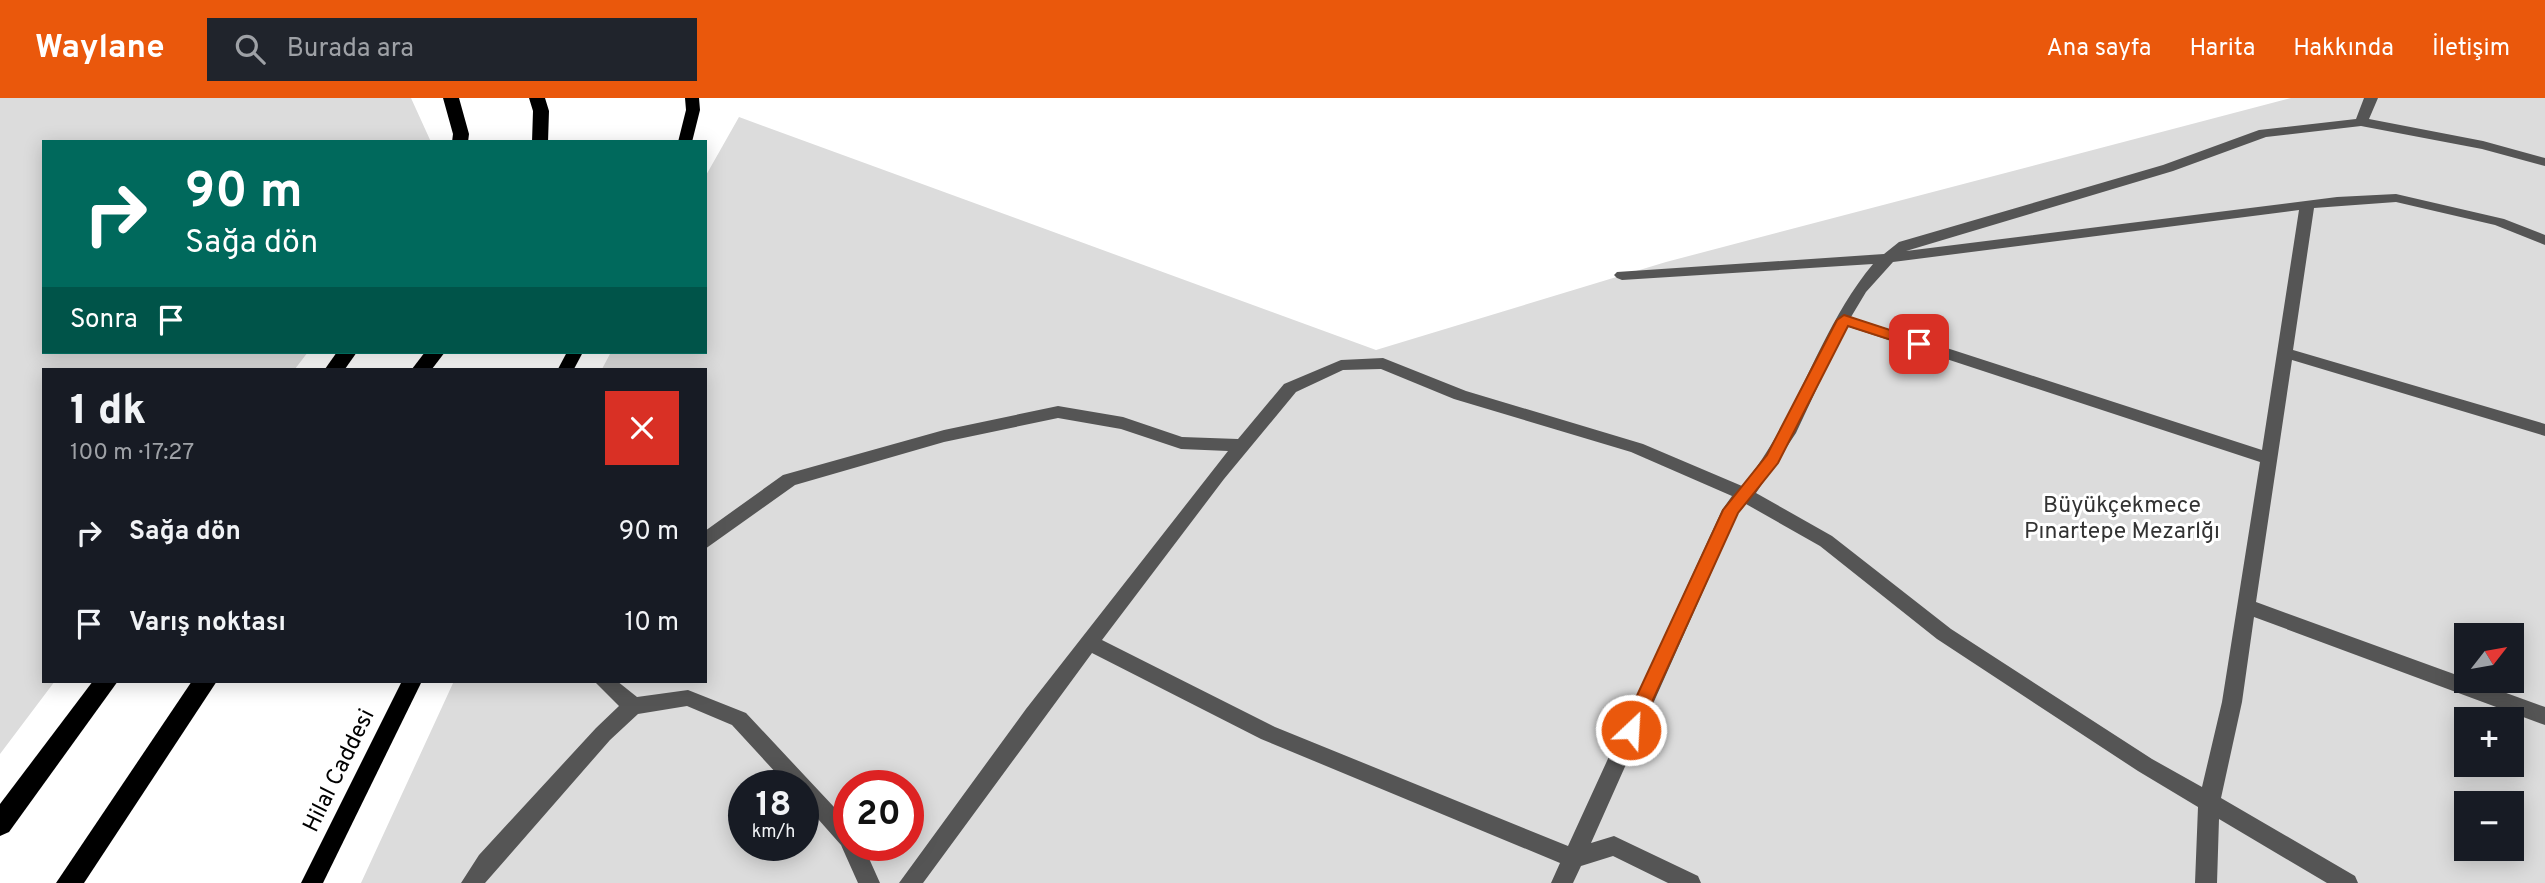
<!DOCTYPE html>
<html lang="tr">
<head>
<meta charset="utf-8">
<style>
	:root { --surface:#171b24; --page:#20242c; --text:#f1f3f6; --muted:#9ea1a6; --accent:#ea580c }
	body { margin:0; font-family:Overpass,sans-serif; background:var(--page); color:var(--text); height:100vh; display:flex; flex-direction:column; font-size:26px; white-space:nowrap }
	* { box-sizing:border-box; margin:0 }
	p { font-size:23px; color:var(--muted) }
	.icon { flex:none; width:38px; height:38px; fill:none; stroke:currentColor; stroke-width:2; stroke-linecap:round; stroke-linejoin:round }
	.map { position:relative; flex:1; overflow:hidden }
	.drawer { position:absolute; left:42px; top:270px; width:665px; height:315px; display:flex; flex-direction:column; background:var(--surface); border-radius:0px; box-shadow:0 4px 18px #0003 }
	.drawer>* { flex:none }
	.hud { position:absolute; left:42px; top:42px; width:665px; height:214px; border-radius:0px; box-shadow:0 4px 18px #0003; background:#00695c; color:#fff; overflow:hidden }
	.needle { width:46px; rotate:59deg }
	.fabs { position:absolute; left:2454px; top:525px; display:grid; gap:14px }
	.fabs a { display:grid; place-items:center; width:70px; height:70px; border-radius:0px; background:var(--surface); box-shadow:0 4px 18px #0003; font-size:35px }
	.speed { position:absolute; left:728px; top:672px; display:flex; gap:14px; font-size:35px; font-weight:700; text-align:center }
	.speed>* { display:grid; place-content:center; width:91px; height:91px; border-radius:50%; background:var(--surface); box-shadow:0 4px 18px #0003; line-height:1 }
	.speed small { font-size:18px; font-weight:400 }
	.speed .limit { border:10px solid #d22; background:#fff; color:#111 }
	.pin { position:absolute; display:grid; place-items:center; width:60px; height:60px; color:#fff; margin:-30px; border-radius:14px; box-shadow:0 4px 10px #0006 }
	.me { position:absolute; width:77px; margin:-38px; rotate:25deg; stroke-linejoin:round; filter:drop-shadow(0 0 5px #0008) }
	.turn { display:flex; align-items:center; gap:24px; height:147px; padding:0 28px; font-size:32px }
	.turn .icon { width:91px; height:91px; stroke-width:2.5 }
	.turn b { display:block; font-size:49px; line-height:60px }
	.then { display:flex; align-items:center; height:66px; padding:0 28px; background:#0003; gap:14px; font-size:26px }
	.round { display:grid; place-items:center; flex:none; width:74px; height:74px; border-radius:0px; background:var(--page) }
	.summary { display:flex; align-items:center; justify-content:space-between; height:119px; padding:0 28px }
	h1 { font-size:42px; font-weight:800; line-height:52px }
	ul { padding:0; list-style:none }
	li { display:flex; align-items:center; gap:21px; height:91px; padding:0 28px }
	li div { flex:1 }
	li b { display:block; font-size:26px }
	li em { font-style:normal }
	header { display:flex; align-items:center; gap:42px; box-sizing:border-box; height:98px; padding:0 35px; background:var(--accent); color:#fff }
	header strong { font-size:33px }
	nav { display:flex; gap:38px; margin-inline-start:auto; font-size:24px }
	.search { width:490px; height:63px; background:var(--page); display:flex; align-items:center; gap:18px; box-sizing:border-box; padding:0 24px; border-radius:0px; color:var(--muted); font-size:26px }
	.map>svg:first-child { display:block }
	.green { fill:#dcdcdc; fill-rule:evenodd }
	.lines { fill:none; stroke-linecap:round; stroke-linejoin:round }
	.minor { fill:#555; fill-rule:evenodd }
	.major { fill:#000; fill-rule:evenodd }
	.highway { fill:#000; fill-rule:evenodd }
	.route { fill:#ea580c; stroke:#983908; stroke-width:2 }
	.labels { text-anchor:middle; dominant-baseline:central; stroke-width:6; stroke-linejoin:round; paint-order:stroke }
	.park-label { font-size:23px; fill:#333; stroke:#fff }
	.street-label { font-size:23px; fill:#000; stroke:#fff }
</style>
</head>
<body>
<header>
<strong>Waylane</strong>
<div class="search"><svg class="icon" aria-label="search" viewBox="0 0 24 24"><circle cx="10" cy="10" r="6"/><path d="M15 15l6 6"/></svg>Burada ara</div>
<nav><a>Ana sayfa</a><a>Harita</a><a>Hakkında</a><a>İletişim</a></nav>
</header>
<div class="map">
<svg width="2545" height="785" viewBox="0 0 2545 785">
	<rect width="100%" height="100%" fill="#fff"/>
	<g class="green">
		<polygon points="0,0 411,0 431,44 44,44 44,254 308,254 295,271 44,271 44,583 55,583 0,656"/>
		<path d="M2291 0H2545V785H361L454 583H705V271H602L611 254H705V79L739 19 1376 252 1666 164ZM2466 537H2511V583H2466ZM2466 621H2511V667H2466ZM744 688H803V747H744ZM849 688H908V747H849ZM2466 705H2511V751H2466Z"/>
	</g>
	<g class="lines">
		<g class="minor">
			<path d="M2364 0H2378L2369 21 2483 43 2545 60V68L2482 51 2361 28 2266 39 2173 73 1906 153 2337 99 2396 96 2504 121 2545 137V147L2495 127 2396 104 2314 110 2293 252 2545 326V338L2292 262 2256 504 2545 609V627L2254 519 2242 604 2221 700 2355 778 2358 785H2327L2219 721 2217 785H2195L2198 709 2138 673 1937 541 1820 448 1746 406 1738 415 1591 745 1614 738 1698 778 1701 785H1668L1613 758 1581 768 1573 785H1551L1560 765 1261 641 1092 555 923 785H899L1026 611 1228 353 1181 351 1121 331 1058 320 944 344 795 387 705 451V433L783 377 944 332 1058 308 1123 319 1182 339 1238 341 1284 286 1341 262 1383 260 1466 293 1643 346 1742 388C1798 321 1817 233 1873 166L1622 182 1617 180 1614 177 1617 174 1884 156 1899 144 2163 67 2259 32 2356 21ZM2299 112 2262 352 1851 219 1866 194 1893 164ZM1846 228 2260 364 2222 604 2202 689 2152 661 1951 531 1832 438 1756 395 1796 335ZM1381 271 1454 301 1631 354 1732 398 1722 412 1568 748 1275 629 1102 542 1224 381 1296 294 1343 272Z"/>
			<polygon points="594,583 617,583 637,599 688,592 746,615 849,725 849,747 863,747 880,785 858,785 841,747 803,704 803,688 788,688 732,627 687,608 638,616 610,642 485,785 461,785 479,757 596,630 619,608"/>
		</g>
		<g class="major">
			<polygon points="685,0 699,0 700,12 692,44 678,44 686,12"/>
			<polygon points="567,254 583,254 574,271 558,271"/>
			<polygon points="402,583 422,583 323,785 301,785"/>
		</g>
		<g class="highway">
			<polygon points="443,0 459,0 469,36 468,44 452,44 453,36"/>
			<polygon points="529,0 545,0 549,13 548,44 532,44 533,13"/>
			<polygon points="337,254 357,254 345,271 325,271"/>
			<polygon points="425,254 445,254 432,271 412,271"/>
			<polygon points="93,583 118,583 9,734 0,738 0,706"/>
			<polygon points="192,583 217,583 84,785 56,785"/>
		</g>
	</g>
	<polygon class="route" points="1844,217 1924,243 1926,246 1919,251 1848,228 1778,365 1738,415 1637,637 1624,637 1621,632 1723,412 1767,357 1837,222"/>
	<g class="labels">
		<g class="park-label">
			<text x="2122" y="408">Büyükçekmece<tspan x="2122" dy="26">Pınartepe Mezarlğı</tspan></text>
		</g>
		<g class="street-label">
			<text transform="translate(340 673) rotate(-64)">Hilal Caddesi</text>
		</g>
	</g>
</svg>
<div class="fabs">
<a><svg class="needle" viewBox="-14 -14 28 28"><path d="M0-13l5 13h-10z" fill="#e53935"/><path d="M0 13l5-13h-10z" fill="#9ea1a6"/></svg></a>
<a>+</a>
<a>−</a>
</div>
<div class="speed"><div>18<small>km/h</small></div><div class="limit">20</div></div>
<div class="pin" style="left:1919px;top:246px;background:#d93025"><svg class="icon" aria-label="arrive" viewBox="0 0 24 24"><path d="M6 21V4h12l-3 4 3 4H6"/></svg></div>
<svg class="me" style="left:1631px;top:632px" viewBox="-20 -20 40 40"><circle r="17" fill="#ea580c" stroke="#fff" stroke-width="3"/><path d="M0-11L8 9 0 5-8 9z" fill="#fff"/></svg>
<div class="hud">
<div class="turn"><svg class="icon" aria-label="right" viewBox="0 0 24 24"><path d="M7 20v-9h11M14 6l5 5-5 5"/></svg><div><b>90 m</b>Sağa dön</div></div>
<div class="then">Sonra<svg class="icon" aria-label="arrive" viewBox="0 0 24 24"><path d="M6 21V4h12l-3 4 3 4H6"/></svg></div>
</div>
<section class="drawer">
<div class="summary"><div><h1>1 dk</h1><p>100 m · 17:27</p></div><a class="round" style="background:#d93025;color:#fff"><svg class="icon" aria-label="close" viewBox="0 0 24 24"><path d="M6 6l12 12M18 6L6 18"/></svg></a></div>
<ul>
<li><svg class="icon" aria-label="right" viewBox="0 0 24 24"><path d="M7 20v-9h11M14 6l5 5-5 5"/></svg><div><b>Sağa dön</b></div><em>90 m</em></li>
<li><svg class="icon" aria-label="arrive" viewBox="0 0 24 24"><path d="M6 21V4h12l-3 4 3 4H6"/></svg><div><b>Varış noktası</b></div><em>10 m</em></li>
</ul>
</section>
</div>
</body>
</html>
